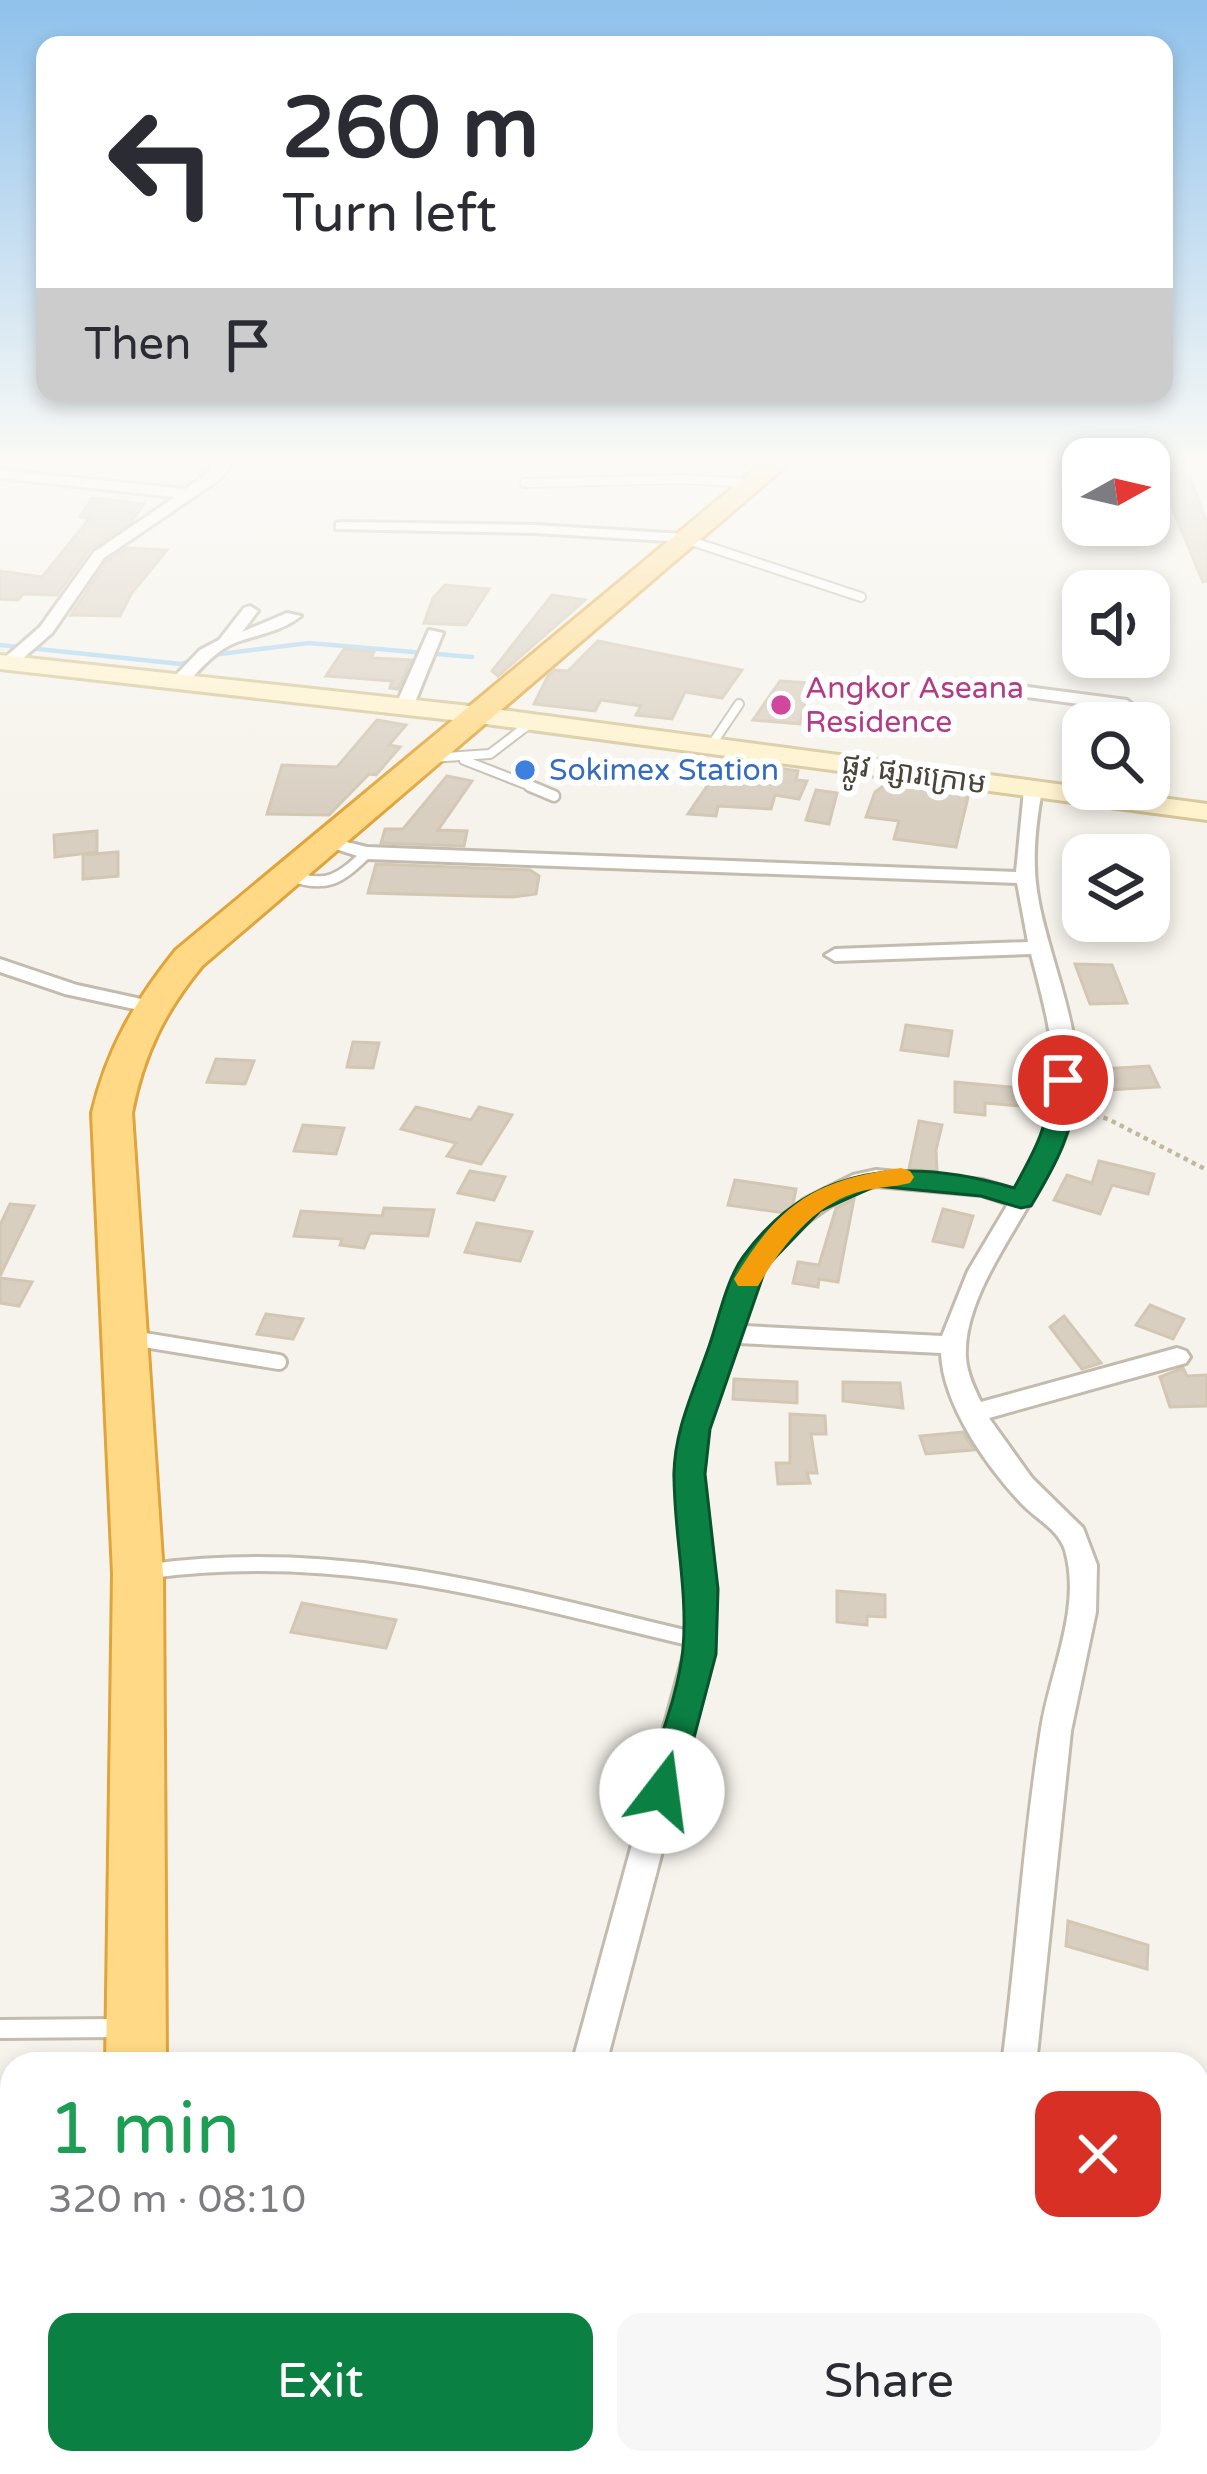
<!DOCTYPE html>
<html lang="en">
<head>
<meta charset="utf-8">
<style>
	:root { --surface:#fff; --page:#f7f7f7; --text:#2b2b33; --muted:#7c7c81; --accent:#0b8043 }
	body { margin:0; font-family:"Varela Round","Noto Sans Khmer",sans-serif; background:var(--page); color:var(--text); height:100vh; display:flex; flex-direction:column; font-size:45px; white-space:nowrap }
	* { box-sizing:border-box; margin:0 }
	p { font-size:39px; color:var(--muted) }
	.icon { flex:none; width:66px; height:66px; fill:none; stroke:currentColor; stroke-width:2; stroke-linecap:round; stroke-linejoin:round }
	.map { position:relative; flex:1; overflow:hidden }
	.drawer { position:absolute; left:0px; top:2052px; width:1209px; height:423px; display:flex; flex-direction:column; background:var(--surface); border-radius:36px 36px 0 0; box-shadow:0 6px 18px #0003 }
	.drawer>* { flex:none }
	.guide { position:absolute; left:36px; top:36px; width:1137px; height:366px; border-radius:24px; box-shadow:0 6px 18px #0003; background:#fff; color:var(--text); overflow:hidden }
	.needle { width:78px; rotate:82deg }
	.buttons { position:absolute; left:1062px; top:438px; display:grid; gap:24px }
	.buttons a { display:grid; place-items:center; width:108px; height:108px; border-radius:24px; background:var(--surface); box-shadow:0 6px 18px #0003; font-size:60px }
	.pin { position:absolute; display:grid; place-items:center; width:102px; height:102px; color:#fff; margin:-51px; border:6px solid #fff; border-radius:50%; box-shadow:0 3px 12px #0007 }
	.me { position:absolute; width:132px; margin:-66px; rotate:15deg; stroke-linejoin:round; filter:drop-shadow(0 0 9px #0008) }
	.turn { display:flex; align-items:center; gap:42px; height:252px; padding:0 48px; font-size:54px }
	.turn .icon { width:156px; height:156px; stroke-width:2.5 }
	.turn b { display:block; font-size:84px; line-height:102px }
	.then { display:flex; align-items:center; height:114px; padding:0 48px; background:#0003; gap:24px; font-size:45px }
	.round { display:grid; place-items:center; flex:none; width:126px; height:126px; border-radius:24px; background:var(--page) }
	.summary { display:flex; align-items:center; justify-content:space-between; height:204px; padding:0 48px }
	h1 { font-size:72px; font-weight:600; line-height:90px; color:#1e9e55 }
	.button { display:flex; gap:24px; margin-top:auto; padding:24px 48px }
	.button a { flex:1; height:138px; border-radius:24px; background:var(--accent); color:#fff; font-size:48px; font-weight:600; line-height:138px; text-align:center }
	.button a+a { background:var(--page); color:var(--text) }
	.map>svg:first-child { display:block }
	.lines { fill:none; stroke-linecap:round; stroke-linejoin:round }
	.stream { stroke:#a9d4f2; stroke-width:4.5 }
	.building { fill:#d8cfc1; stroke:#d3c7b4; stroke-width:3 }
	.service-far3-casing { stroke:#c2bbae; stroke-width:12 }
	.service-far2-casing { stroke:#c2bbae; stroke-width:15 }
	.service-far1-casing { stroke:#c2bbae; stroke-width:20 }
	.service-casing { stroke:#c2bbae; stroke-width:24 }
	.minor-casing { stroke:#c2bbae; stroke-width:6 }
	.secondary-casing { stroke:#d6c79b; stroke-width:6 }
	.trunk-casing { stroke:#e0a43c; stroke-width:6 }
	.path { stroke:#c4b79f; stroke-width:4.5; stroke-dasharray:4.5 4.5; stroke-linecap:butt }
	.service-far3 { stroke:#fff; stroke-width:8 }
	.service-far2 { stroke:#fff; stroke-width:10 }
	.service-far1 { stroke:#fff; stroke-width:14 }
	.service { stroke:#fff; stroke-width:18 }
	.minor { fill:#fff; fill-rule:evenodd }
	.secondary { fill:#fff3cd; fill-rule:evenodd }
	.trunk { fill:#ffd985; fill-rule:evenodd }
	.route { fill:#0b8043; stroke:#07532c; stroke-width:3 }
	.slow { fill:#f59e0b }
	.hotel-dot { fill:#d1479c; stroke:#fff; stroke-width:4.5 }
	.shop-dot { fill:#3f7fe0; stroke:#fff; stroke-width:4.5 }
	.labels { text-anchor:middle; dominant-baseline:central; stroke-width:12; stroke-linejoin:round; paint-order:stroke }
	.far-hotel-label { font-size:30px; fill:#b23c85; stroke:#fff; text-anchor:start }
	.far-shop-label { font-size:30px; fill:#366cbe; stroke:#fff; text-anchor:start }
	.far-street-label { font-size:30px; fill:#4b4439; stroke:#fff }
</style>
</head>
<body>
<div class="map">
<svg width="1207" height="2474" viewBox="0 0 1207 2474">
	<rect width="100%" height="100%" fill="#f6f3ec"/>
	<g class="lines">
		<g class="stream">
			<polyline points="0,645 181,664 198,659"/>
			<polyline points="212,655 309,643 472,657"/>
		</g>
	</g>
	<g class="building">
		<polygon points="1149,471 1189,473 1207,524 1207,581 1203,582 1165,491 1149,491"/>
		<polygon points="92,498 144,504 131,522 90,549 57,595 23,594 18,600 0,599 0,571 42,577 90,518 80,517"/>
		<polygon points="127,548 167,550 131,594 120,616 71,615 107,561"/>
		<polygon points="445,585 489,589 466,625 424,623 433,598"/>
		<polygon points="552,595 585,600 498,676 492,671"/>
		<polygon points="598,641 742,670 722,698 685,692 672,719 636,715 641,706 601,700 595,711 534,704 548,676 555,670 568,671"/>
		<polygon points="344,649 374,652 371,658 411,660 398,689 390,688 392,681 326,676"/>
		<polygon points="780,681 809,683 800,724 753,720"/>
		<polygon points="377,720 406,725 389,745 400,747 376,775 369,774 329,815 267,814 282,765 337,767"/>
		<polygon points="725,760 798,771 796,780 807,781 799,799 775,795 771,809 718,806 716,816 688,814"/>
		<polygon points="447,776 472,781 438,830 467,831 464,846 381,843 385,829 403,829"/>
		<polygon points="885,785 969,793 956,847 894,839 899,821 866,817 875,792"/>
		<polygon points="816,790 837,793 829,824 806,820"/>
		<polygon points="97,831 97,852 55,857 54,835"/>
		<polygon points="118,852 118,876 83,879 83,855"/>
		<polygon points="376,864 530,870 539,876 536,894 513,897 368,893"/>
		<polygon points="1075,964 1112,965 1127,1003 1090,1004"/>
		<polygon points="906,1025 952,1031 948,1056 901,1050"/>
		<polygon points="353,1042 379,1043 373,1068 347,1067"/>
		<polygon points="216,1059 254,1061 245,1084 207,1082"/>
		<polygon points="1149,1066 1159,1087 1109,1090 1100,1069"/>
		<polygon points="955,1082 1021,1088 1021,1106 985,1103 985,1115 955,1112"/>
		<polygon points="416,1107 471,1120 479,1107 512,1115 481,1164 447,1156 456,1143 401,1129"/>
		<polygon points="919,1121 942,1125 936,1150 937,1171 909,1169"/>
		<polygon points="303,1125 344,1128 336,1154 294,1151"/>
		<polygon points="1099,1161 1154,1174 1148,1194 1112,1185 1100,1214 1054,1200 1067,1175 1092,1183"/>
		<polygon points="470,1171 505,1177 494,1200 458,1193"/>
		<polygon points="735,1180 796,1189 793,1204 784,1213 728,1205"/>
		<polygon points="854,1199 838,1282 819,1279 818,1287 793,1283 798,1262 819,1265 836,1208"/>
		<polygon points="10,1204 34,1206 0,1276 0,1225"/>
		<polygon points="384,1208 434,1210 428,1236 370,1233 364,1248 340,1245 342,1239 294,1236 301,1211 382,1216"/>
		<polygon points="943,1209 973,1216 963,1247 933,1241"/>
		<polygon points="477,1223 532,1232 520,1261 465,1252"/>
		<polygon points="0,1278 32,1282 19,1306 0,1303"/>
		<polygon points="1150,1305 1184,1319 1173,1339 1136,1325"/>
		<polygon points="266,1314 303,1319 293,1339 257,1334"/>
		<polygon points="1064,1316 1101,1363 1082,1369 1050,1327"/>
		<polygon points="1183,1368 1187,1376 1207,1375 1207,1406 1170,1407 1160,1377"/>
		<polygon points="734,1379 797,1382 797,1403 733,1399"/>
		<polygon points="843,1382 900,1383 903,1408 843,1401"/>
		<polygon points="790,1414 825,1416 826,1434 811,1434 817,1473 807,1473 810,1483 778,1484 776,1463 790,1463"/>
		<polygon points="963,1432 974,1450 926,1454 920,1436"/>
		<polygon points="837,1591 885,1595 885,1617 867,1616 867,1625 837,1622"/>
		<polygon points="302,1603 352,1612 396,1620 386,1648 291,1632"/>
		<polygon points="1068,1921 1148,1945 1147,1969 1066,1946"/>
	</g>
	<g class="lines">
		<defs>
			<g id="service-far3">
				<polyline points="525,483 682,479 751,483"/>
				<polyline points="685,539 861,597"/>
				<polyline points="710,747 739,704"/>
				<polyline points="431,758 490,754 532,722"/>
				<polyline points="464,760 538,789"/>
			</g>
			<g id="service-far2">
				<polyline points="530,786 554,796"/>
				<path d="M288 875C326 889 339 880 367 853"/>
			</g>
			<g id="service-far1">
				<polyline points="132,1338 279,1362"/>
				<path d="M151 1571C346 1545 510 1596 697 1640"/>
			</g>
			<polyline id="service" points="0,2029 117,2028"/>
			<g id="minor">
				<polygon points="217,465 231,465 220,479 104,558 52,633 14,666 2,666 2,660 40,627 94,552 175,497 0,478 0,470 186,489"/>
				<polygon points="341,522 535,525 684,534 691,538 684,542 535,533 336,529 336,523"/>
				<path d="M250 606 258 611 242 632 287 613 301 616C282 631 260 634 237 642 216 650 200 669 185 686H173V678L200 650 219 640 244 608Z"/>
				<polygon points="429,630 443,633 413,707 398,711 395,707"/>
				<polygon points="973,680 1127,700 1139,710 1138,723 1120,723 1121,712 1116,709 967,689 965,685"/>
				<path d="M1033 785 1042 790C1036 823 1032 858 1037 891 1047 961 1091 1039 1072 1115 1053 1191 961 1282 966 1358 967 1373 974 1388 981 1402L1177 1348 1186 1351 1190 1357 1186 1363 989 1418 1032 1478 1083 1528 1097 1565 1096 1612 1071 1731 1036 2064H1002C1017 1953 1023 1840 1041 1729 1050 1671 1082 1608 1065 1550 1058 1529 1036 1519 1022 1504 987 1467 943 1405 941 1353L738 1343 708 1429 703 1473 716 1589 714 1654 606 2064H572L684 1654 688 1589 675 1473 682 1429 745 1257 803 1200 853 1175 876 1170 983 1180 1016 1190C1069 1097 1057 1053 1031 954L835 961 825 955 835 949 1028 942 1017 883 367 859 317 843 326 837 367 847 1016 872 1024 790ZM876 1186 981 1195 1008 1204 968 1271 942 1336 744 1326C750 1308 755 1288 763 1271 780 1237 839 1194 876 1186Z"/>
				<polygon points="0,959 77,985 155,1002 158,1006 148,1012 65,994 0,972"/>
				<polygon points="402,2463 442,2463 439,2474 399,2474"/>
				<polygon points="931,2463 971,2463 969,2474 929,2474"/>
			</g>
			<polygon id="secondary" points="0,655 479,707 1207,804 1207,820 479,723 0,669"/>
			<g id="trunk">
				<path d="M760 465H787L202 966C165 1011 143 1055 132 1113L163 1574 166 2064H106L113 1574 92 1113C107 1049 135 1001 176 950Z"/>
				<rect x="100" y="2463" width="70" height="11"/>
			</g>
		</defs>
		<use href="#service-far3" class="service-far3-casing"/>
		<use href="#service-far2" class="service-far2-casing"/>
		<use href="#service-far1" class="service-far1-casing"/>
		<use href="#service" class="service-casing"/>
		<use href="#minor" class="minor-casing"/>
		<use href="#secondary" class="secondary-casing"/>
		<use href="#trunk" class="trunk-casing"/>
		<polyline class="path" points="1086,1113 1108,1119 1207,1170"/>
		<use href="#service-far3" class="service-far3"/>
		<use href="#service-far2" class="service-far2"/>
		<use href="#service-far1" class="service-far1"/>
		<use href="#service" class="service"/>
		<use href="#minor" class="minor"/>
		<use href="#secondary" class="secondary"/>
		<use href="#trunk" class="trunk"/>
	</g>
	<linearGradient id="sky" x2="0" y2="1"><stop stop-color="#8fc1ec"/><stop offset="0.57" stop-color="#fbfaf6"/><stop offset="1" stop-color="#fbfaf6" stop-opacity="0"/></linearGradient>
	<rect width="1207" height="811" fill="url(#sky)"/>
	<path class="route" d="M1063 1072 1076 1080C1077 1127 1055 1166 1031 1206L1021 1208 981 1196 876 1186 820 1211 766 1267 710 1429 705 1474 718 1589 716 1654 680 1791 675 1802 662 1806 650 1802 644 1791C657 1745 678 1696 683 1649 688 1590 674 1534 674 1475 674 1432 693 1392 707 1352 718 1323 725 1282 743 1257 811 1162 910 1157 1014 1188 1034 1152 1051 1122 1051 1080Z"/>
	<path class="slow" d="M901 1168 910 1171 914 1177 910 1183C894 1187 878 1187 862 1191 814 1203 782 1246 758 1286H738L734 1279C779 1204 814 1180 901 1168Z"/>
	<circle class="hotel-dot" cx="781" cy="705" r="12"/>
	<circle class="shop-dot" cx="525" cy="770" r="12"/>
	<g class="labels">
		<g class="far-hotel-label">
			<text x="805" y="688">Angkor Aseana<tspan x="805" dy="34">Residence</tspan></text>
		</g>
		<g class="far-shop-label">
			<text x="549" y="770">Sokimex Station</text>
		</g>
		<g class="far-street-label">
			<text transform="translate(914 774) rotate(8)">ផ្លូវ ផ្សារក្រោម</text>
		</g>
	</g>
</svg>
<div class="buttons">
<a><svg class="needle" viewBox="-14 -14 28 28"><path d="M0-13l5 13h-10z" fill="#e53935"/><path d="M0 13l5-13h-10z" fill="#7c7c81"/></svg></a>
<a><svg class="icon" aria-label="sound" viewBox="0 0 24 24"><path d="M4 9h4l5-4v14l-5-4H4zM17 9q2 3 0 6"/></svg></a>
<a><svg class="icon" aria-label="search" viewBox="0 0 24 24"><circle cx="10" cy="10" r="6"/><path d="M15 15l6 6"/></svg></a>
<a><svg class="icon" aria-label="layers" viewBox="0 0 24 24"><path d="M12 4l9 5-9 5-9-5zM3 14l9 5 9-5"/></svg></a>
</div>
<div class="pin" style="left:1063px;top:1080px;background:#d93025"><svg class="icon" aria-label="arrive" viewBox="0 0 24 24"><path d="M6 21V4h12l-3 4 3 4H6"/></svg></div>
<svg class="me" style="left:662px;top:1791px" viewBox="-20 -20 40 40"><circle r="19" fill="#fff"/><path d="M0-13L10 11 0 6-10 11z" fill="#0b8043"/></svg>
<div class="guide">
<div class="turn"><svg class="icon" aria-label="left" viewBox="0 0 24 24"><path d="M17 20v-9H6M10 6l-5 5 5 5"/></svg><div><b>260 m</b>Turn left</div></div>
<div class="then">Then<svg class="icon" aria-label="arrive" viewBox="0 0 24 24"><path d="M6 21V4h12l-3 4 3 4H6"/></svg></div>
</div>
<section class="drawer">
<div class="summary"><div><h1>1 min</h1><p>320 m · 08:10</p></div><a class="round" style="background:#d93025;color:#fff"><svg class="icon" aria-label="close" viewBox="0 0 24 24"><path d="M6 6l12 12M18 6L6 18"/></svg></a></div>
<div class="button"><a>Exit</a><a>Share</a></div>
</section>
</div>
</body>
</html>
